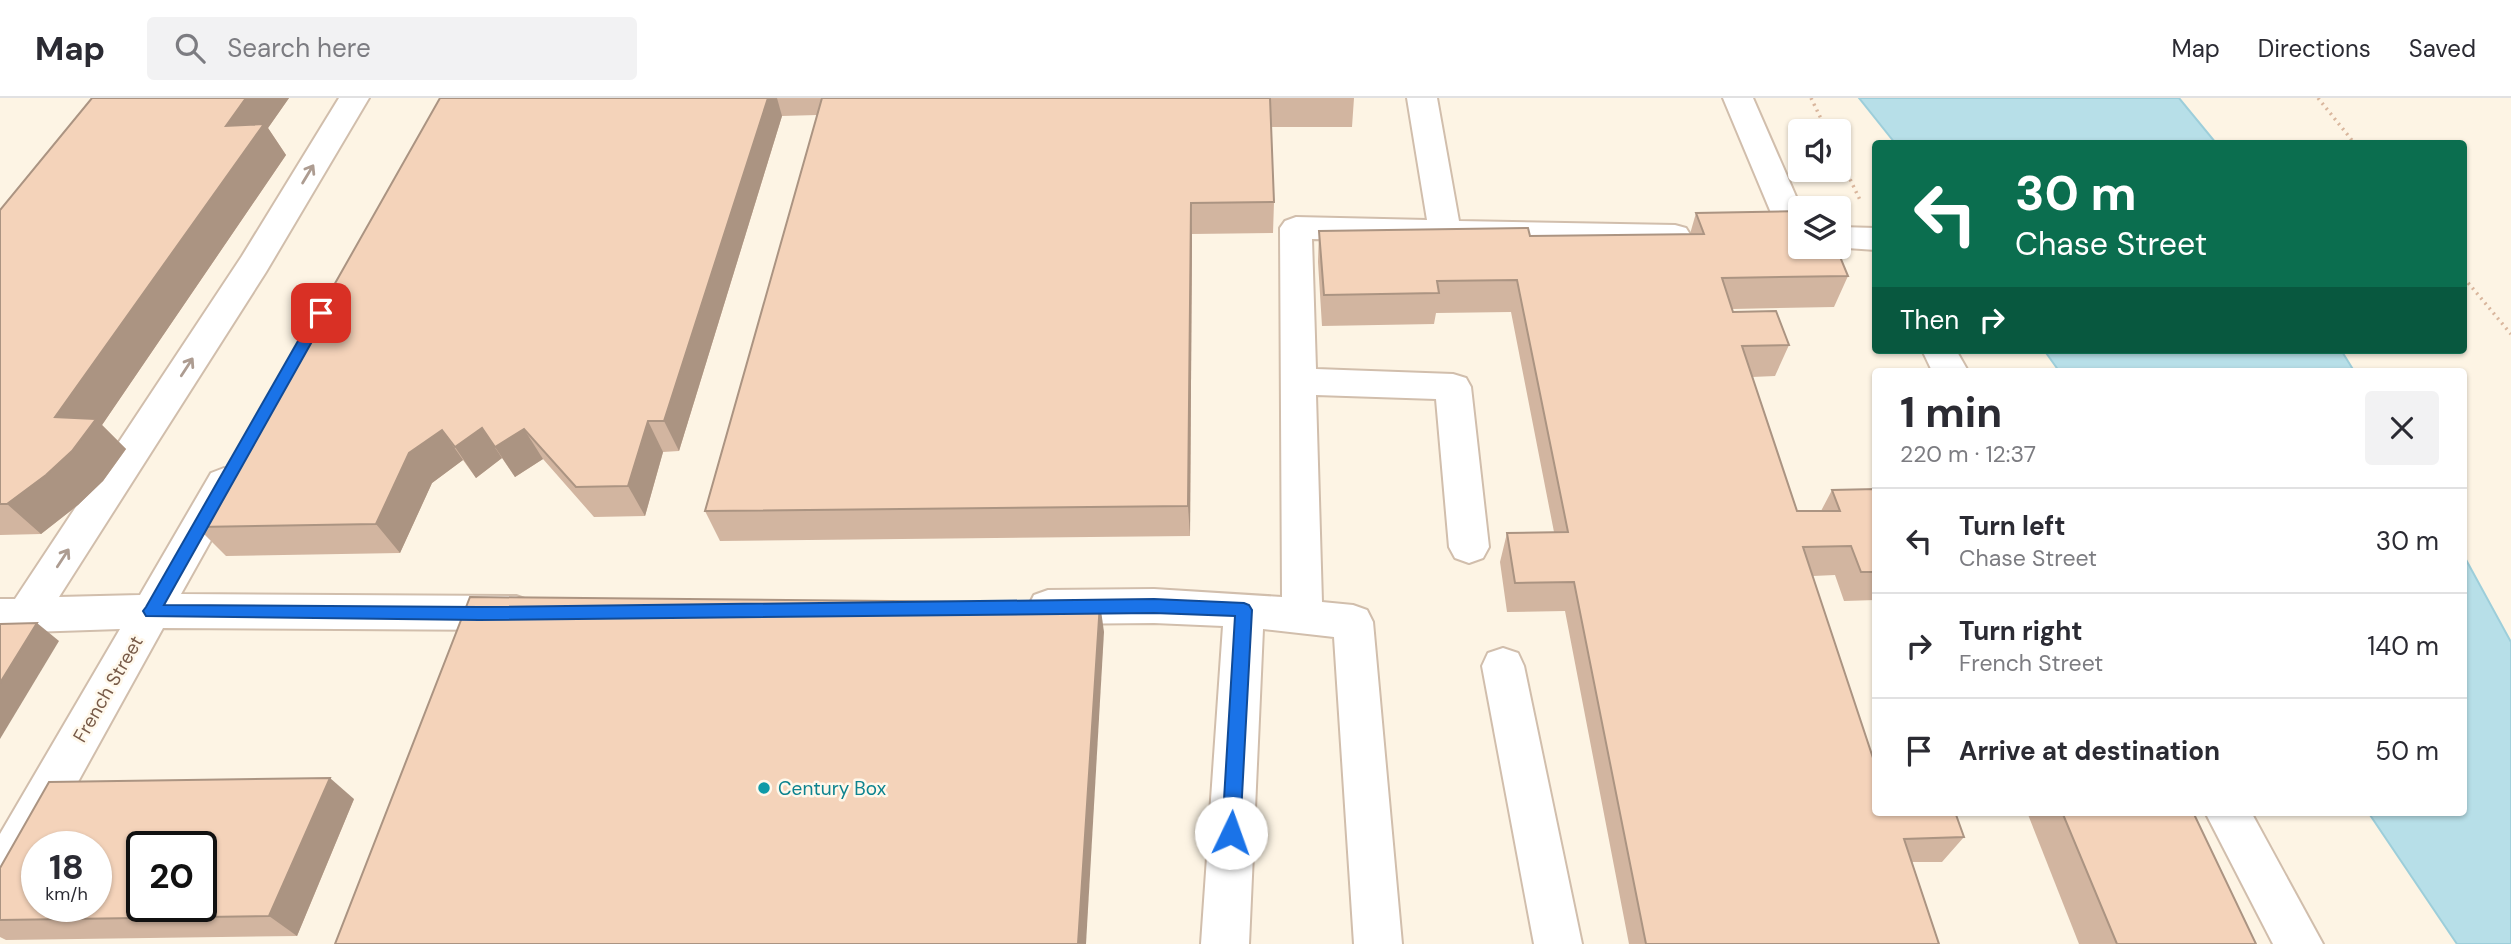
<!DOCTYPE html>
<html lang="en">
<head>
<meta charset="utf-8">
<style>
	:root { --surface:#fff; --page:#f2f2f3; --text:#2b2b33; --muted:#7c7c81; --line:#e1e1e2 }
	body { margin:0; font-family:"DM Sans",sans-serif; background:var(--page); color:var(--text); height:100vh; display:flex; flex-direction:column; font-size:26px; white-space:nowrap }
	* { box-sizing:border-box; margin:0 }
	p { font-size:23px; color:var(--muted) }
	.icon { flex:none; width:38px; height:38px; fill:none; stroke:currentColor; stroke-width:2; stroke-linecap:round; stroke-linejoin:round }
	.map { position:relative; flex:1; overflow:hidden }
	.side { position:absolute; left:1872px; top:270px; width:595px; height:448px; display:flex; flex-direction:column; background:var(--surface); border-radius:7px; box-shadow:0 2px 5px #0004 }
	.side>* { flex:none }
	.guide { position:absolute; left:1872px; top:42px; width:595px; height:214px; border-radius:7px; box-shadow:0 2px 5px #0004; background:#0b6e4f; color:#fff; overflow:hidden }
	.fabs { position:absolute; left:1788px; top:21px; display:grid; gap:14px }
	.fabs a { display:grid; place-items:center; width:63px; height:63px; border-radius:7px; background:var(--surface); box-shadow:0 2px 5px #0004; font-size:35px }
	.speed { position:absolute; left:21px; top:733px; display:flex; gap:14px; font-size:35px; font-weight:700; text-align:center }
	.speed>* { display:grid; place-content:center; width:91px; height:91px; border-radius:50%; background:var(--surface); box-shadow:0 2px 5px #0004; line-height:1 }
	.speed small { font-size:18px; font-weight:400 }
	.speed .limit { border:4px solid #111; border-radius:10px; background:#fff; color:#111 }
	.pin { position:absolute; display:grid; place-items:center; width:60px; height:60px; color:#fff; margin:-30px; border-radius:14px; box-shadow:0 4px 10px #0006 }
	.me { position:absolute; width:77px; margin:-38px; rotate:3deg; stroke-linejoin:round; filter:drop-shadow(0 0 5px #0008) }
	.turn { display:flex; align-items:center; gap:24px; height:147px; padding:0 28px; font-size:32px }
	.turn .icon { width:91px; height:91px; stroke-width:2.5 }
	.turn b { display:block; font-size:49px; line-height:60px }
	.then { display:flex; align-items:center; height:66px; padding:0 28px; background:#0003; gap:14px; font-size:26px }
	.round { display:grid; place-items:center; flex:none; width:74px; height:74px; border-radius:7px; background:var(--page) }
	.summary { display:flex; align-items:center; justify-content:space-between; height:119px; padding:0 28px }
	h1 { font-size:42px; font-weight:700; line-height:52px }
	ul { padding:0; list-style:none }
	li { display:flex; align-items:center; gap:21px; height:105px; padding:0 28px; border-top:2px solid var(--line) }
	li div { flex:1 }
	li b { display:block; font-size:26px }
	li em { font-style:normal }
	header { display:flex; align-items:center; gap:42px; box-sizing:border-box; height:98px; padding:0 35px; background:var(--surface); border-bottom:2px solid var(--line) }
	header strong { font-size:33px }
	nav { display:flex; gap:38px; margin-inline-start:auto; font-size:24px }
	.search { width:490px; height:63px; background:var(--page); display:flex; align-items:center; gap:18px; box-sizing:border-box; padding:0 24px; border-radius:7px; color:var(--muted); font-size:26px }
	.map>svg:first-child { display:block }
	.water { fill:#b7dfe8; stroke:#9dceda; stroke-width:2 }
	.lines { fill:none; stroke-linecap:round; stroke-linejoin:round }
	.minor-casing { stroke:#d1beac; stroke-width:4 }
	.path { stroke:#d9b69d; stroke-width:3.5; stroke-dasharray:2 4.5; stroke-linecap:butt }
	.minor { fill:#fff; fill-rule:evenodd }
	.wall { fill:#d2b5a0 }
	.shaded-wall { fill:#ab9482 }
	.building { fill:#f4d3ba; stroke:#ab9482; stroke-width:2; fill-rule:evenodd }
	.oneway { stroke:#ad9c91 }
	.route { fill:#1a73e8; stroke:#114b97; stroke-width:2 }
	.culture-dot { fill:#0f9aa8; stroke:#fff8eb; stroke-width:2.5 }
	.labels { text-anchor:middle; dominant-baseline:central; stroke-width:5; stroke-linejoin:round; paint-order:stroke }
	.street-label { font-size:19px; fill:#775a48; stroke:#fff8eb }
	.culture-label { font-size:19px; fill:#0d838f; stroke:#fff8eb; text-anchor:start }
</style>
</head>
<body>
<header>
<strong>Map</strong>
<div class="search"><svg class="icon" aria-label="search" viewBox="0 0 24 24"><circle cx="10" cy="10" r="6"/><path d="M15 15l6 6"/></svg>Search here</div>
<nav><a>Map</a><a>Directions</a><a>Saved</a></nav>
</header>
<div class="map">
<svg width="2511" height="846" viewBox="0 0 2511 846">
	<rect width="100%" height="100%" fill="#fdf4e4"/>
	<g class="water">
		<polygon points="1859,0 2179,0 2216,45 1895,45"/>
		<polygon points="2044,252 2341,252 2354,273 2059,273"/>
		<polygon points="2464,458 2511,544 2511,846 2457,846 2368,714 2464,714"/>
	</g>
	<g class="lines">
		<defs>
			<g id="minor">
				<polygon points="339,0 369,0 266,174 59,499 140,497 211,375 224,370 237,375 243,385 181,496 516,498 530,503 536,515 530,527 516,532 163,530 42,749 37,749 37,759 16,795 0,802 0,736 120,531 0,535 0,501 15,501 242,158"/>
				<polygon points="1407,0 1437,0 1459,123 1675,127 1686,130 1691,138 1686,146 1675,149 1312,141 1316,271 1453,276 1466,280 1471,289 1489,449 1483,460 1469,465 1455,460 1449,449 1436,301 1316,297 1322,504 1353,507 1367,512 1373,524 1402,846 1354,846 1334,539 1263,531 1249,846 1201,846 1223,528 1154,525 1048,526 1034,521 1028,509 1034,497 1048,492 1154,491 1282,499 1280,130 1285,123 1296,119 1427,122"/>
				<polygon points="1723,0 1753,0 1801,110 1801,149 1809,149 1798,152 1787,149 1782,141"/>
				<polygon points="1839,129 1876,130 1876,152 1832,149 1839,149"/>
				<polygon points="1922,252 1956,252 1968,273 1932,273"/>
				<polygon points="1503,550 1518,555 1524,568 1582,846 1534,846 1482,568 1488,555"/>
				<polygon points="2205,714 2251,714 2323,846 2273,846"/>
			</g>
		</defs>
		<use href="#minor" class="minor-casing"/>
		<g class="path">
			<polyline points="1811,0 1827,33"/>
			<polyline points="2318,0 2355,46"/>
			<polyline points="1839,58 1860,102"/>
			<polyline points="2464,180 2511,236"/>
		</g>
		<use href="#minor" class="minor"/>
	</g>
	<g class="wall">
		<polygon points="92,0 289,0 268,30 286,57 102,327 126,351 103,383 78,407 41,436 0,437 0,112"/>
		<polygon points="440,0 1354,0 1352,29 1271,29 1274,104 1273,135 1192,136 1190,438 720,443 705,413 817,17 782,18 679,353 663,354 645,418 594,419 543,361 515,379 502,360 476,380 463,362 432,385 400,455 226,458 197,429"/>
		<polygon points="1696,115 1848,178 1834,209 1732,211 1733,214 1789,247 1775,278 1752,279 1797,413 1821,413 1832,392 1876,391 1876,502 1844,503 1835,477 1813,478 1876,714 1964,739 1942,764 1912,764 1939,846 1629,846 1565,513 1507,514 1500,464 1507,435 1554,434 1511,214 1436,215 1434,226 1322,228 1318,164 1319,133 1530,138 1690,136"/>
		<polygon points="354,701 297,838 6,842 0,839 0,770"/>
		<polygon points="2027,714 2193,714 2256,846 2079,846"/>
	</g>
	<g class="shaded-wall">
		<polygon points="246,0 289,0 268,30 286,57 102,327 126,351 103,383 78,407 41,436 7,406 55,319 226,28"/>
		<polygon points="768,0 777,0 782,18 679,353 664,323"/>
		<polygon points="1191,105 1192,136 1190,438 1188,408"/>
		<polygon points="648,323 663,354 645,418 628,388"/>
		<polygon points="482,330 502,360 476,380 455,349"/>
		<polygon points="524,331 543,361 515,379 495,349"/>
		<polygon points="442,332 463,362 432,385 400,455 376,426 409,355"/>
		<polygon points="1100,505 1104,534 1086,846 1078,846"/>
		<polygon points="37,525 59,543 0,641 0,585"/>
		<polygon points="330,680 354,701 297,838 269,818"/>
	</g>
	<g class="building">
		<polygon points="92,0 246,0 226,28 264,26 55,319 96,321 72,353 46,377 7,406 0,406 0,112"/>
		<polygon points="440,0 768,0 664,323 648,323 628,388 576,389 524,331 495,349 482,330 455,349 442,332 409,355 376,426 197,429"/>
		<polygon points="822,0 1270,0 1274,104 1191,105 1188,408 705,413"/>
		<polygon points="1801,113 1801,149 1836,149 1848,178 1722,180 1733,214 1776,213 1789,247 1742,248 1797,413 1840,413 1832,392 1876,391 1876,474 1861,474 1851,448 1803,449 1876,669 1876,714 1955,714 1964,739 1904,741 1939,846 1646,846 1574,484 1515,485 1507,435 1568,434 1517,182 1437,183 1439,195 1324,197 1319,133 1528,130 1530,138 1704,136 1696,115"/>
		<polygon points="470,499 1100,505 1078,846 335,846"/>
		<polygon points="37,525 0,585 0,526"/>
		<path d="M330 680 269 818 0 822V770L49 684ZM37 749H96V808H37ZM142 749H201V808H142Z"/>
		<polygon points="2062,714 2193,714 2256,846 2117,846"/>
	</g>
	<defs><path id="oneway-shaft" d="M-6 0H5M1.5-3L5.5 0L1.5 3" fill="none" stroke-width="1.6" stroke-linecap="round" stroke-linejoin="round" transform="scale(1.75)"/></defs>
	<g class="oneway">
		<use href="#oneway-shaft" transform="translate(308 76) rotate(-59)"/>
		<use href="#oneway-shaft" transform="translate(187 269) rotate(-57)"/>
		<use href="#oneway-shaft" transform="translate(63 460) rotate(-57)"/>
	</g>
	<polygon class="route" points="321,210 328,215 164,507 479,509 1154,501 1244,505 1249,507 1252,512 1240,735 1238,741 1231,743 1225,741 1222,735 1235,518 1154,515 479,522 146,518 143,513 146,509 314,215"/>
	<circle class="culture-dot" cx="764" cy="690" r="7"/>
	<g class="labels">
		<g class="street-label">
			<text transform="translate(108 591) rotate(-60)">French Street</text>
		</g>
		<g class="culture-label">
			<text x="778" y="690">Century Box</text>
		</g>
	</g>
</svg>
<div class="fabs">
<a><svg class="icon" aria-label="sound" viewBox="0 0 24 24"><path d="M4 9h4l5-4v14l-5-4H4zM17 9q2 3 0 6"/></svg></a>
<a><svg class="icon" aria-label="layers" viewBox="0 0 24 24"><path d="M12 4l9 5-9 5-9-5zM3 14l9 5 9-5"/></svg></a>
</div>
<div class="speed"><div>18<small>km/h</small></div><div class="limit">20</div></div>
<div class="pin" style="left:321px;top:215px;background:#d93025"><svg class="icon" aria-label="arrive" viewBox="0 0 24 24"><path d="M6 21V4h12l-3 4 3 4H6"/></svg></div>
<svg class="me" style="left:1231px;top:735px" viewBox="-20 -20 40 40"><circle r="19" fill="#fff"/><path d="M0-13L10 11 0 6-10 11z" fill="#1a73e8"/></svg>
<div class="guide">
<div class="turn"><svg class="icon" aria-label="left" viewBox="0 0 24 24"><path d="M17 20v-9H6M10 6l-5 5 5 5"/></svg><div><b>30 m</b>Chase Street</div></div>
<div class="then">Then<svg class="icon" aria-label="right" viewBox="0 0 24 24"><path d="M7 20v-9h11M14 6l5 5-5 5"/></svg></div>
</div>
<section class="side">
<div class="summary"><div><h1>1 min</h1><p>220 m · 12:37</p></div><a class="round"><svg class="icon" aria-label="close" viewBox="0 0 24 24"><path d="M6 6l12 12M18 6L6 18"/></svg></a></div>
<ul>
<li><svg class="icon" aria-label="left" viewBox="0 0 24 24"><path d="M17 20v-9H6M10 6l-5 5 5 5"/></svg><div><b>Turn left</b><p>Chase Street</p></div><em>30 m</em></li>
<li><svg class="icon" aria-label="right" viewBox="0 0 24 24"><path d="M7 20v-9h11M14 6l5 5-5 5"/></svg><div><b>Turn right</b><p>French Street</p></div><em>140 m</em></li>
<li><svg class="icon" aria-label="arrive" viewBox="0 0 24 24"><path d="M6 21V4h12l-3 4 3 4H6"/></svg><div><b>Arrive at destination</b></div><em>50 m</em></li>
</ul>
</section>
</div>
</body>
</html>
